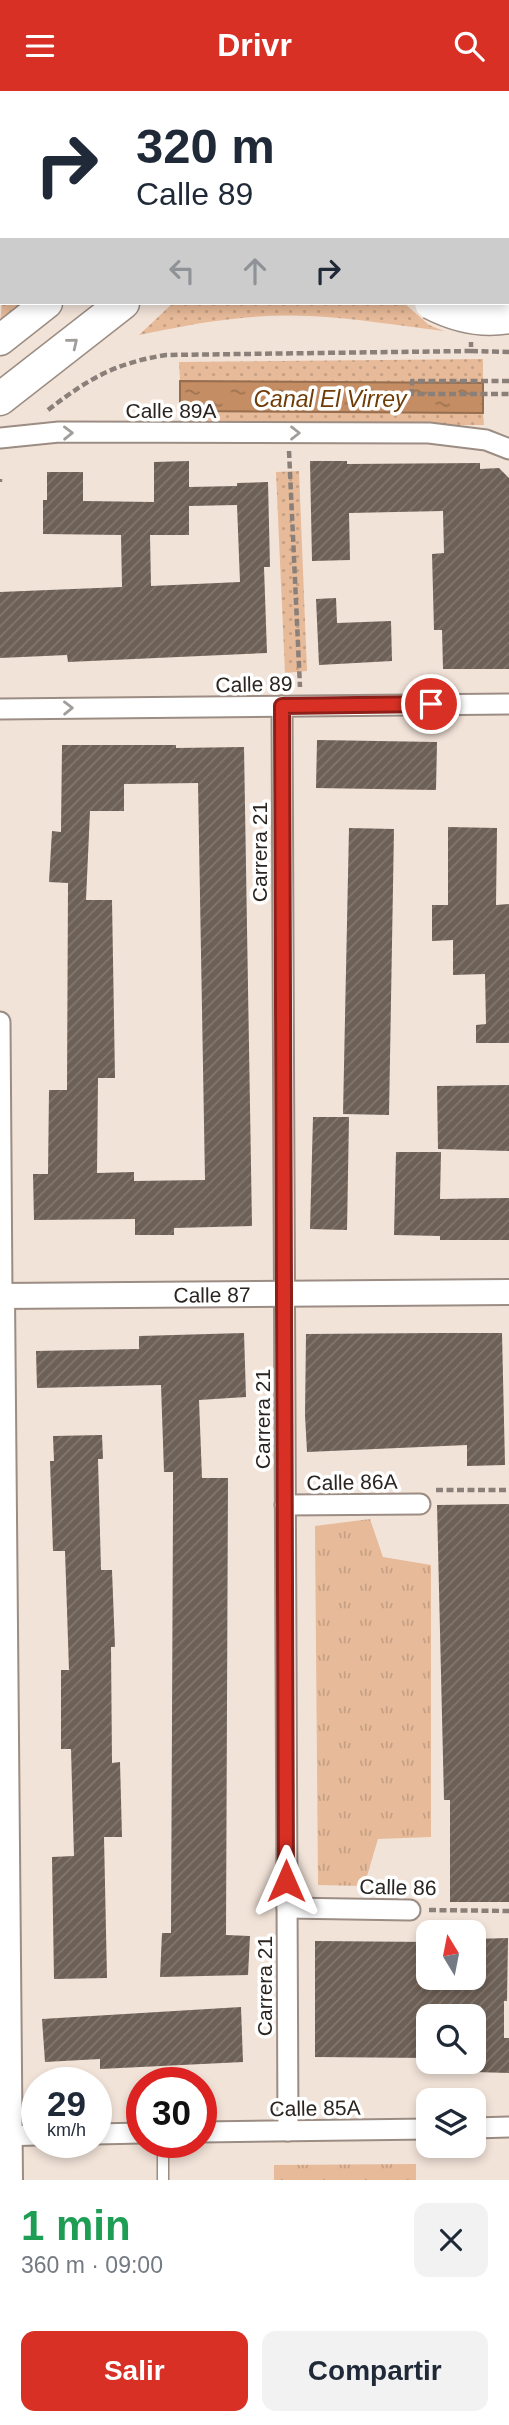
<!DOCTYPE html>
<html lang="es">
<head>
<meta charset="utf-8">
<style>
	:root { --surface:#fff; --page:#f2f2f3; --text:#1f2937; --muted:#747a83; --accent:#d93025 }
	body { margin:0; font-family:Helvetica,sans-serif; background:var(--page); color:var(--text); height:100vh; display:flex; flex-direction:column; font-size:26px; white-space:nowrap }
	* { box-sizing:border-box; margin:0 }
	p { font-size:23px; color:var(--muted) }
	.icon { flex:none; width:38px; height:38px; fill:none; stroke:currentColor; stroke-width:2; stroke-linecap:round; stroke-linejoin:round }
	.map { position:relative; height:2089px; overflow:hidden }
	.sheet { display:flex; flex-direction:column; background:var(--surface); flex:1 }
	.sheet>* { flex:none }
	.top-card { position:absolute; left:0px; top:0px; width:509px; height:214px; box-shadow:0 4px 10px #0003; background:#fff; color:var(--text); overflow:hidden }
	.needle { width:46px; rotate:350deg }
	.tools { position:absolute; left:416px; top:1829px; display:grid; gap:14px }
	.tools a { display:grid; place-items:center; width:70px; height:70px; border-radius:14px; background:var(--surface); box-shadow:0 4px 10px #0003; font-size:35px }
	.speed { position:absolute; left:21px; top:1976px; display:flex; gap:14px; font-size:35px; font-weight:700; text-align:center }
	.speed>* { display:grid; place-content:center; width:91px; height:91px; border-radius:50%; background:var(--surface); box-shadow:0 4px 10px #0003; line-height:1 }
	.speed small { font-size:18px; font-weight:400 }
	.speed .limit { border:10px solid #d22; background:#fff; color:#111 }
	.pin { position:absolute; display:grid; place-items:center; width:60px; height:60px; color:#fff; margin:-30px; border:4px solid #fff; border-radius:50%; box-shadow:0 2px 7px #0007 }
	.me { position:absolute; width:77px; margin:-38px; rotate:0deg; stroke-linejoin:round; filter:drop-shadow(0 0 5px #0008) }
	.turn { display:flex; align-items:center; gap:24px; height:147px; padding:0 21px; font-size:32px }
	.turn .icon { width:91px; height:91px; stroke-width:2.5 }
	.turn b { display:block; font-size:49px; line-height:60px }
	.lanes { display:flex; align-items:center; height:66px; padding:0 21px; background:#0003; justify-content:center; gap:35px; direction:ltr }
	.lanes .off { opacity:.35 }
	.round { display:grid; place-items:center; flex:none; width:74px; height:74px; border-radius:14px; background:var(--page) }
	.overview { display:flex; align-items:center; justify-content:space-between; height:119px; padding:0 21px }
	h1 { font-size:42px; font-weight:800; line-height:52px; color:#1e9e55 }
	.primary-button { display:flex; gap:14px; margin-top:auto; padding:14px 21px }
	.primary-button a { flex:1; height:80px; border-radius:14px; background:var(--accent); color:#fff; font-size:28px; font-weight:800; line-height:80px; text-align:center }
	.primary-button a+a { background:var(--page); color:var(--text) }
	header { display:flex; justify-content:space-between; align-items:center; height:91px; padding:0 21px; background:var(--accent); color:#fff; font-size:32px; font-weight:800 }
	.map>svg:first-child { display:block }
	.grass { fill:url(#grass-dots) }
	.park { fill:url(#park-tufts) }
	.water { fill:url(#water-ripples); stroke:#966e4f; stroke-width:2 }
	.building { fill:url(#building-hatch); fill-rule:evenodd }
	.lines { fill:none; stroke-linecap:round; stroke-linejoin:round }
	.service-casing { stroke:#9b8d83; stroke-width:13 }
	.minor-casing { stroke:#9b8d83; stroke-width:23 }
	.tertiary-casing { stroke:#9b8d83; stroke-width:28 }
	.primary-casing { stroke:#9b8d83; stroke-width:33 }
	.trunk-casing { stroke:#9b8d83; stroke-width:35 }
	.path { stroke:#8a8079; stroke-width:4.5; stroke-dasharray:7 3.5; stroke-linecap:butt }
	.service { stroke:#fff; stroke-width:10 }
	.minor { stroke:#fff; stroke-width:19 }
	.tertiary { stroke:#fff; stroke-width:24 }
	.primary { stroke:#fff; stroke-width:30 }
	.trunk { stroke:#fff; stroke-width:32 }
	.rail { stroke:#4a433e; stroke-width:5; stroke-dasharray:10 5; stroke-linecap:butt }
	.trunk-bridge-casing { stroke:#9b8d83; stroke-width:35; stroke-linecap:butt }
	.trunk-bridge { stroke:#fff; stroke-width:32 }
	.oneway { stroke:#a09d9b }
	.route-casing { stroke:#8d1f18; stroke-width:18 }
	.route { stroke:#d93025; stroke-width:12 }
	.labels { text-anchor:middle; dominant-baseline:central; stroke-width:7; stroke-linejoin:round; paint-order:stroke }
	.street-label { font-size:21px; fill:#2b2521; stroke:#fff }
	.water-label { font-size:23px; font-style:italic; fill:#6f3b06; stroke:#fff }
</style>
</head>
<body>
<header><svg class="icon" aria-label="menu" viewBox="0 0 24 24"><path d="M4 6h16M4 12h16M4 18h16"/></svg>Drivr<svg class="icon" aria-label="search" viewBox="0 0 24 24"><circle cx="10" cy="10" r="6"/><path d="M15 15l6 6"/></svg></header>
<div class="map">
<svg width="509" height="2089" viewBox="0 0 509 2089">
	<defs>
		<pattern id="grass-dots" width="8" height="8" patternUnits="userSpaceOnUse" patternTransform="scale(1.75)"><rect width="8" height="8" fill="#e7ba99"/><path d="M2 2h.1M6 6h.1" fill="none" stroke="#c6a084" stroke-width="1.8" stroke-linecap="round"/></pattern>
		<pattern id="park-tufts" width="24" height="20" patternUnits="userSpaceOnUse" patternTransform="scale(1.75)"><rect width="24" height="20" fill="#e7ba99"/><path d="M3 7l-1-3M5 7V3M7 7l1-3M15 17l-1-3M17 17v-4M19 17l1-3" fill="none" stroke="#c6a084"/></pattern>
		<pattern id="water-ripples" width="26" height="14" patternUnits="userSpaceOnUse" patternTransform="scale(1.75)"><rect width="26" height="14" fill="#c48d63"/><path d="M2 4q2-2 4 0t4 0M15 11q2-2 4 0t4 0" fill="none" stroke="#9f7351"/></pattern>
		<pattern id="building-hatch" width="6" height="6" patternUnits="userSpaceOnUse" patternTransform="scale(1.75)"><rect width="6" height="6" fill="#6d6056"/><path d="M-1 1l2-2M0 6l6-6M5 7l2-2" fill="none" stroke="#827870"/></pattern>
	</defs>
	<rect width="100%" height="100%" fill="#f2e3d8"/>
	<g class="grass">
		<polygon points="90,0 200,0 198,2 88,2"/>
		<polygon points="495,0 509,0 509,165 508,2 492,2"/>
		<polygon points="2,210 2,212 27,212 0,233"/>
		<path d="M173 212H404L429 234 444 240C400 235 355 227 310 225 252 222 195 232 139 244Z"/>
		<polygon points="483,268 483,292 180,290 179,271"/>
		<polygon points="180,320 483,322 484,334 180,336"/>
		<polygon points="299,380 307,580 285,582 276,381"/>
	</g>
	<g class="park">
		<polygon points="370,1428 383,1466 431,1474 431,1746 378,1748 364,1795 318,1794 315,1435"/>
		<polygon points="416,2073 416,2089 274,2089 274,2074"/>
	</g>
	<polygon class="water" points="180,290 483,292 483,322 180,320"/>
	<g class="building">
		<path d="M189 370V396L237 395V392L268 391 270 476H264L267 562 68 571 67 564 0 567V501L122 496 121 444 43 443V409H47V381H83V410L154 411V371ZM237 414 240 491 151 495 150 444H189V415Z"/>
		<polygon points="310,370 347,370 347,373 480,372 480,378 499,377 509,387 509,578 443,578 442,539 434,539 432,463 444,462 443,420 349,422 350,469 312,470"/>
		<polygon points="336,507 337,532 391,530 392,570 319,574 316,508"/>
		<polygon points="317,649 437,651 436,699 316,697"/>
		<path d="M62 654H176V657L244 656 252 1135 174 1137V1144H135V1128L34 1129 33 1083H48L49 999H67L68 792 49 791 52 740 61 741ZM198 692 205 1089 134 1090V1081L97 1082 98 987H115L112 809H86L90 720H124V693Z"/>
		<polygon points="448,736 497,737 496,814 509,813 509,952 476,952 476,934 486,933 485,883 453,884 453,849 432,850 432,814 448,814"/>
		<polygon points="349,737 394,738 389,1024 343,1023"/>
		<polygon points="509,994 509,1060 438,1058 437,995"/>
		<polygon points="313,1026 349,1026 347,1139 310,1138"/>
		<polygon points="396,1061 441,1061 440,1108 509,1107 509,1149 440,1149 440,1145 394,1144"/>
		<polygon points="244,1242 246,1306 199,1309 202,1387 228,1387 226,1844 250,1845 248,1884 160,1886 162,1842 171,1842 173,1418 173,1381 164,1381 161,1294 37,1297 36,1260 139,1258 139,1245"/>
		<polygon points="439,1242 502,1242 505,1374 467,1375 467,1354 307,1361 305,1324 306,1243"/>
		<polygon points="102,1344 103,1368 98,1368 101,1479 112,1479 115,1556 111,1556 112,1672 120,1671 122,1746 104,1746 107,1887 54,1888 52,1766 74,1765 71,1658 61,1658 61,1579 69,1579 65,1460 53,1460 50,1370 54,1370 53,1345"/>
		<polygon points="509,1413 509,1811 450,1811 450,1709 444,1709 437,1414"/>
		<polygon points="508,1847 507,1910 504,1910 504,1947 509,1947 509,1982 474,1981 474,1925 429,1925 429,1967 315,1966 315,1850 429,1851 429,1886 474,1886 474,1848"/>
		<polygon points="241,1916 243,1971 100,1978 100,1968 45,1971 42,1928"/>
	</g>
	<g class="lines">
		<defs>
			<g id="service">
				<polyline points="73,2 75,0"/>
				<polyline points="233,2 236,0"/>
				<polyline points="0,64 2,63"/>
				<polyline points="0,197 2,195"/>
				<polyline points="163,2051 163,2089"/>
			</g>
			<g id="minor">
				<polyline points="0,347 59,341 429,342 486,349 509,358"/>
				<polyline points="282,615 288,2040"/>
				<polyline points="0,618 509,613"/>
				<polyline points="0,931 2,1205"/>
				<polyline points="285,1414 420,1413"/>
				<polyline points="287,1817 410,1819"/>
				<polyline points="474,2037 509,2036"/>
				<polyline points="201,2041 429,2038"/>
				<polyline points="96,2043 142,2042"/>
				<polyline points="0,2045 37,2044"/>
			</g>
			<g id="tertiary">
				<path id="s1" d="M0 1205 509 1201"/>
				<polyline points="2,1205 10,2089"/>
			</g>
			<g id="primary">
				<polyline points="9,2 11,0"/>
				<polyline points="319,2 321,0"/>
				<polyline points="0,249 47,212"/>
			</g>
			<g id="trunk">
				<polyline points="416,2 417,0"/>
				<polyline points="444,2 447,0"/>
				<polyline points="0,308 123,212"/>
			</g>
		</defs>
		<use href="#service" class="service-casing"/>
		<use href="#minor" class="minor-casing"/>
		<use href="#tertiary" class="tertiary-casing"/>
		<use href="#primary" class="primary-casing"/>
		<use href="#trunk" class="trunk-casing"/>
		<g class="path">
			<polyline points="471,260 509,261"/>
			<polyline points="509,290 412,290 412,303 509,303"/>
			<path d="M48 319C88 288 115 272 166 264L471 260V251"/>
			<polyline points="289,360 300,596"/>
			<polyline points="0,388 0,391"/>
			<polyline points="436,1399 509,1399"/>
			<polyline points="429,1819 509,1820"/>
		</g>
		<use href="#service" class="service"/>
		<use href="#minor" class="minor"/>
		<use href="#tertiary" class="tertiary"/>
		<use href="#primary" class="primary"/>
		<use href="#trunk" class="trunk"/>
		<g class="rail">
			<polyline points="172,2 174,0"/>
			<polyline points="0,143 2,142"/>
		</g>
		<defs>
			<path id="trunk-bridge" d="M431 212C456 225 481 231 509 226"/>
		</defs>
		<use href="#trunk-bridge" class="trunk-bridge-casing"/>
		<use href="#trunk-bridge" class="trunk-bridge"/>
	</g>
	<defs><path id="oneway-chevron" d="M-2-3.5L2.5 0L-2 3.5" fill="none" stroke-width="1.6" stroke-linecap="round" stroke-linejoin="round" transform="scale(1.75)"/></defs>
	<g class="oneway">
		<use href="#oneway-chevron" transform="translate(73 252) rotate(-39)"/>
		<use href="#oneway-chevron" transform="translate(68 342) rotate(-1)"/>
		<use href="#oneway-chevron" transform="translate(295 342)"/>
		<use href="#oneway-chevron" transform="translate(68 617) rotate(-1)"/>
	</g>
	<g class="lines">
		<defs>
			<polyline id="route" points="286,1790 282,615 431,613"/>
		</defs>
		<use href="#route" class="route-casing"/>
		<use href="#route" class="route"/>
	</g>
	<g class="labels">
		<g class="street-label">
			<text x="171" y="319">Calle 89A</text>
			<text transform="translate(254 593) rotate(-1)">Calle 89</text>
			<text transform="translate(259 761) rotate(-90)">Carrera 21</text>
			<text stroke="none"><textPath href="#s1" startOffset="212">Calle 87</textPath></text>
			<text transform="translate(262 1328) rotate(-90)">Carrera 21</text>
			<text transform="translate(352 1391) rotate(-1)">Calle 86A</text>
			<text transform="translate(398 1796) rotate(1)">Calle 86</text>
			<text transform="translate(264 1895) rotate(-90)">Carrera 21</text>
			<text transform="translate(315 2017) rotate(-1)">Calle 85A</text>
		</g>
		<g class="water-label">
			<text x="330" y="308">Canal El Virrey</text>
		</g>
	</g>
</svg>
<div class="tools">
<a><svg class="needle" viewBox="-14 -14 28 28"><path d="M0-13l5 13h-10z" fill="#e53935"/><path d="M0 13l5-13h-10z" fill="#747a83"/></svg></a>
<a><svg class="icon" aria-label="search" viewBox="0 0 24 24"><circle cx="10" cy="10" r="6"/><path d="M15 15l6 6"/></svg></a>
<a><svg class="icon" aria-label="layers" viewBox="0 0 24 24"><path d="M12 4l9 5-9 5-9-5zM3 14l9 5 9-5"/></svg></a>
</div>
<div class="speed"><div>29<small>km/h</small></div><div class="limit">30</div></div>
<div class="pin" style="left:431px;top:613px;background:#d93025"><svg class="icon" aria-label="arrive" viewBox="0 0 24 24"><path d="M6 21V4h12l-3 4 3 4H6"/></svg></div>
<svg class="me" style="left:286px;top:1790px" viewBox="-20 -20 40 40"><path d="M0-17L14 15 0 8-14 15z" fill="#d93025" stroke="#fff" stroke-width="4"/></svg>
<div class="top-card">
<div class="turn"><svg class="icon" aria-label="right" viewBox="0 0 24 24"><path d="M7 20v-9h11M14 6l5 5-5 5"/></svg><div><b>320 m</b>Calle 89</div></div>
<div class="lanes"><svg class="icon off" aria-label="left" viewBox="0 0 24 24"><path d="M17 20v-9H6M10 6l-5 5 5 5"/></svg><svg class="icon off" aria-label="ahead" viewBox="0 0 24 24"><path d="M12 20V5M6 11l6-6 6 6"/></svg><svg class="icon" aria-label="right" viewBox="0 0 24 24"><path d="M7 20v-9h11M14 6l5 5-5 5"/></svg></div>
</div>
</div>
<section class="sheet">
<div class="overview"><div><h1>1 min</h1><p>360 m · 09:00</p></div><a class="round"><svg class="icon" aria-label="close" viewBox="0 0 24 24"><path d="M6 6l12 12M18 6L6 18"/></svg></a></div>
<div class="primary-button"><a>Salir</a><a>Compartir</a></div>
</section>
</body>
</html>
